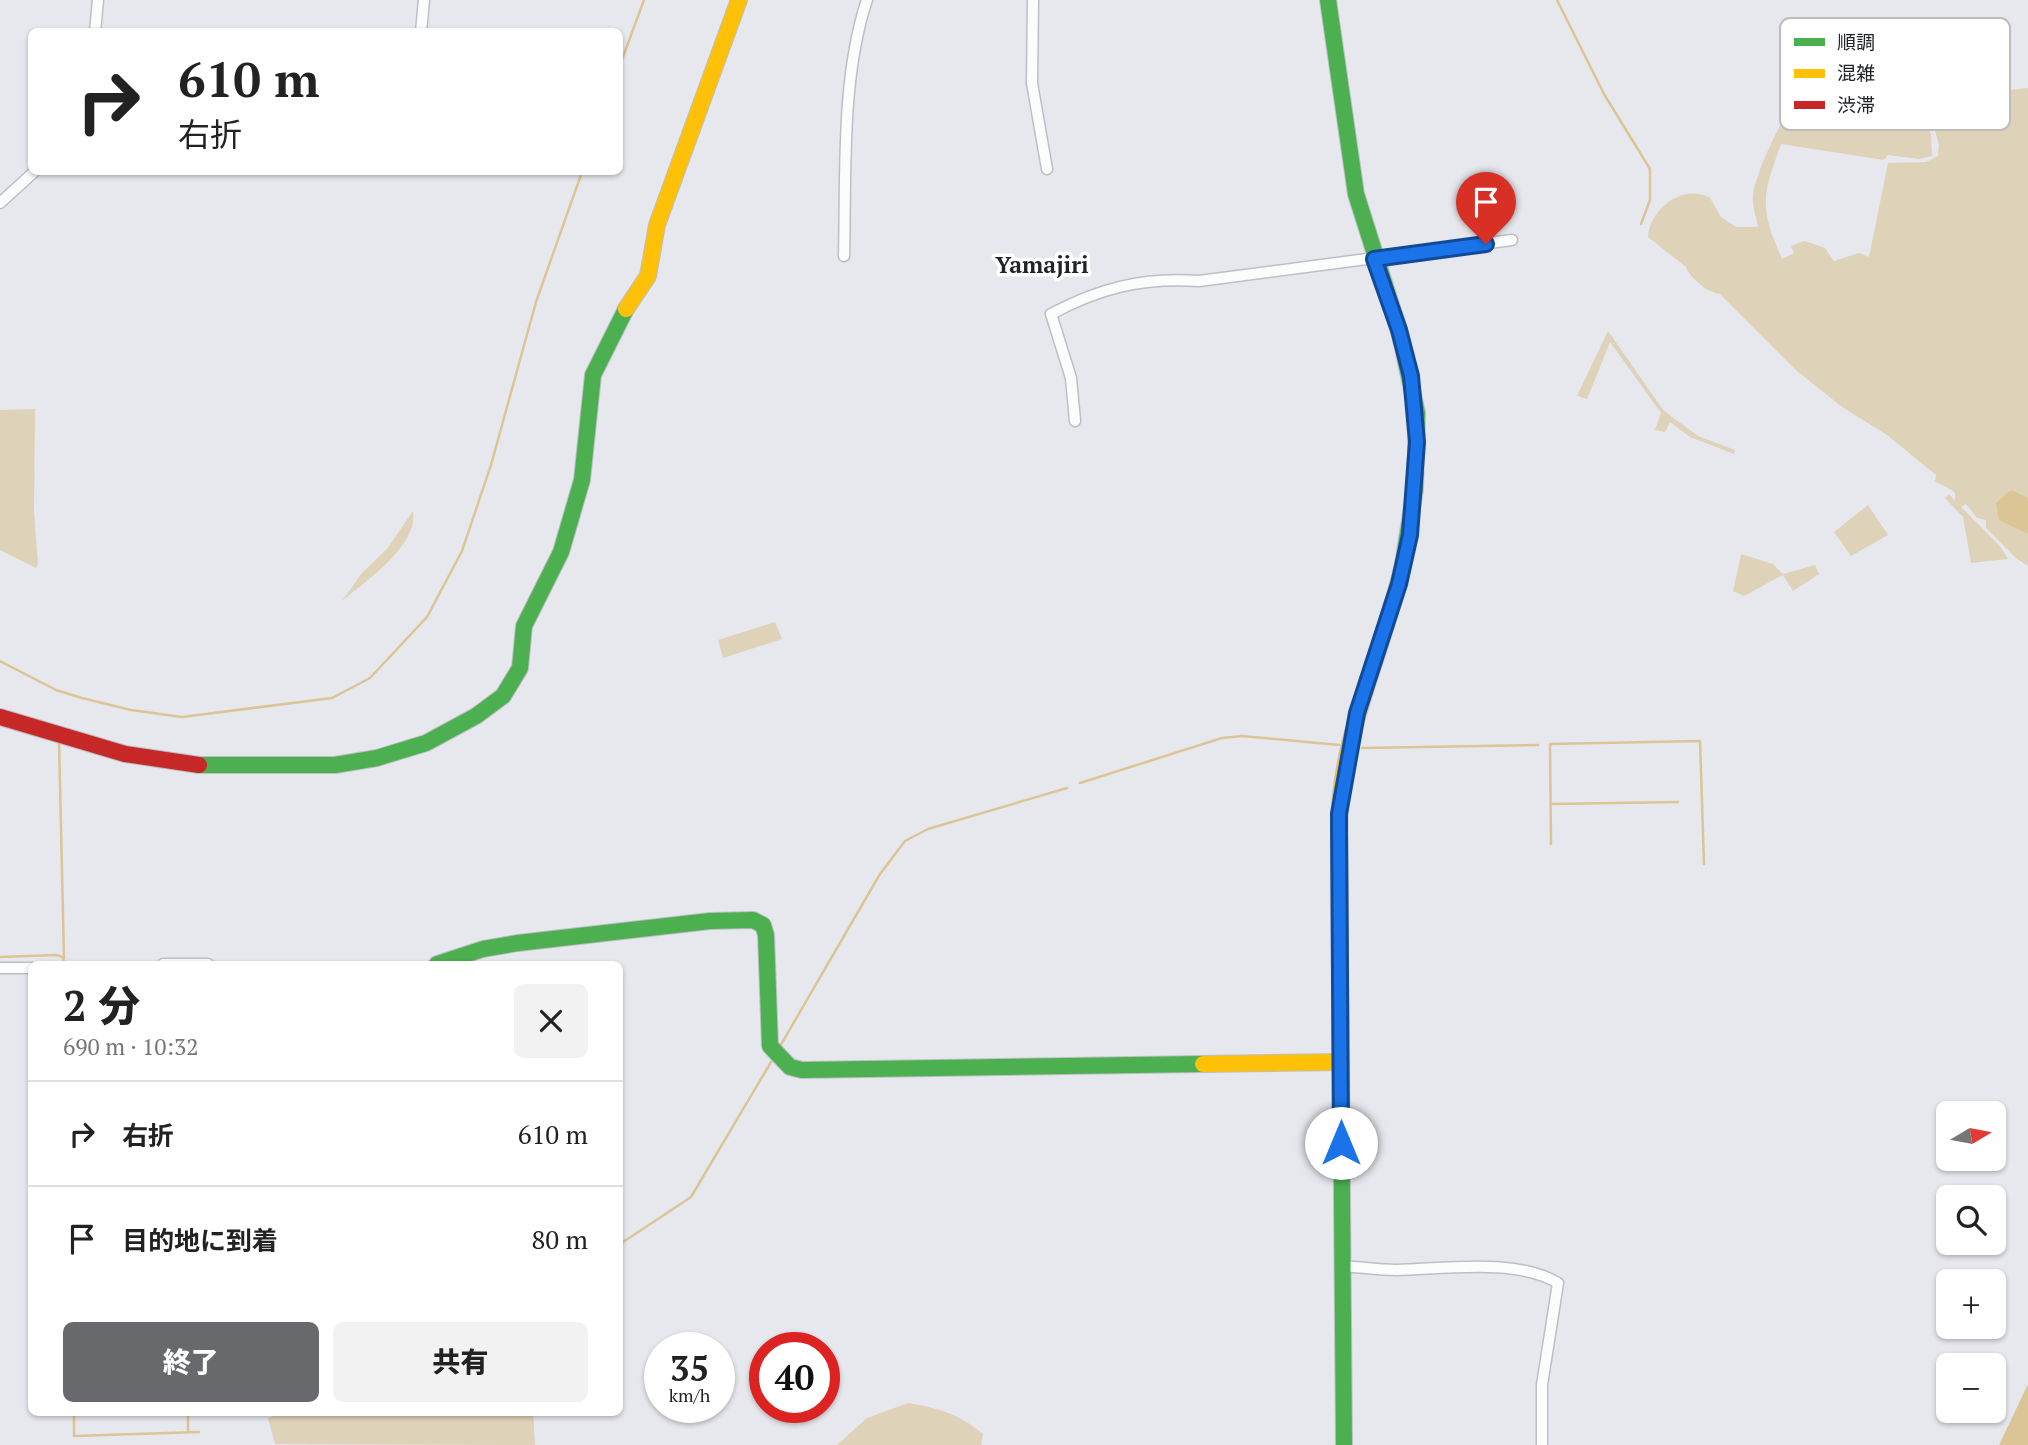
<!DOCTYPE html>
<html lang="ja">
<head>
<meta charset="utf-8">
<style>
	:root { --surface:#fff; --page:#f2f2f2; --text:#222; --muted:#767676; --line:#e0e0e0; --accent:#67696d }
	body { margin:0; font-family:"PT Serif","Noto Sans JP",serif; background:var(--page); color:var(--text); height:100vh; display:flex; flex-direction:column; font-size:26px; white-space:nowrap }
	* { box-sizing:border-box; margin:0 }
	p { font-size:23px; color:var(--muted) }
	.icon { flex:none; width:38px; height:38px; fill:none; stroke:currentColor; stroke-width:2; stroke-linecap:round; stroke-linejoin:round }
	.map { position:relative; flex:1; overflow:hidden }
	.drawer { position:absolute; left:28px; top:961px; width:595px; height:455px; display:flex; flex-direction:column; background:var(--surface); border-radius:10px; box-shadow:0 2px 5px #0004 }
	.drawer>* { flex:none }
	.top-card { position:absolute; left:28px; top:28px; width:595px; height:147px; border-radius:10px; box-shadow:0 2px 5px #0004; background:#fff; color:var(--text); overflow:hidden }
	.needle { width:46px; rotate:80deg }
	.tools { position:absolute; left:1936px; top:1101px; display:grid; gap:14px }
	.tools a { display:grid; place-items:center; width:70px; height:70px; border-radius:10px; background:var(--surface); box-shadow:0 2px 5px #0004; font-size:35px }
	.speed { position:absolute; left:644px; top:1332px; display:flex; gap:14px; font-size:35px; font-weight:700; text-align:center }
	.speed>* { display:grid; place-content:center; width:91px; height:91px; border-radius:50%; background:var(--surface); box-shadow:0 2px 5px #0004; line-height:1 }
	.speed small { font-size:18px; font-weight:400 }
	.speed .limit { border:10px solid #d22; background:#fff; color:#111 }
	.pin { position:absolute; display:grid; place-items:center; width:60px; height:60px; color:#fff; margin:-72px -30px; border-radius:50% 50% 50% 0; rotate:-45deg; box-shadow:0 0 7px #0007 }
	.pin .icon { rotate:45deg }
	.me { position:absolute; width:77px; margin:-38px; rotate:0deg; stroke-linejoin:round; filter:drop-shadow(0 0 5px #0008) }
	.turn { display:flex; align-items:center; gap:24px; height:147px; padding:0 35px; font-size:32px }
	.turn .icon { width:91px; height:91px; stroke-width:2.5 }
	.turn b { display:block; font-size:49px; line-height:60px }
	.round { display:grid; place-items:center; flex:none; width:74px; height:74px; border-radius:10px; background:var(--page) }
	.summary { display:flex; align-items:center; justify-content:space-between; height:119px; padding:0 35px }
	h1 { font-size:42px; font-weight:800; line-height:52px }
	.button { display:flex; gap:14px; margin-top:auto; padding:14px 35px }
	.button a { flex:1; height:80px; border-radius:10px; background:var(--accent); color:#fff; font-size:28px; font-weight:800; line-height:80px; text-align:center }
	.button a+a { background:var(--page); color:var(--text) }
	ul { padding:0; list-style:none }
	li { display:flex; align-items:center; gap:21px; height:105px; padding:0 35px; border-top:2px solid var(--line) }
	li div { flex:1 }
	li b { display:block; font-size:26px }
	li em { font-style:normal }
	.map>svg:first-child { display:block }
	.green { fill:#ded2b8 }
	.water { fill:#dbc595 }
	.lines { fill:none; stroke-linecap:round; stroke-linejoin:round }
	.stream { stroke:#dbc595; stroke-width:2.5 }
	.street-casing { stroke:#bebfc4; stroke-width:13 }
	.fast-casing { stroke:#bebfc4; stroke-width:18 }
	.slow-casing { stroke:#bebfc4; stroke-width:18 }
	.jam-casing { stroke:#bebfc4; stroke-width:18 }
	.street { stroke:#fbfcfc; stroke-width:10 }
	.fast { stroke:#4caf50; stroke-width:16 }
	.slow { stroke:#ffc107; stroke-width:16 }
	.jam { stroke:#c62828; stroke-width:16 }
	.route-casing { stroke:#114b97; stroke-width:18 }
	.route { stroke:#1a73e8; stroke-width:12 }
	.labels { text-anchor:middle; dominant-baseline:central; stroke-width:7; stroke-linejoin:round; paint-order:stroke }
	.quarter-label { font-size:23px; font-weight:bold; fill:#222427; stroke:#fff }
	.key { fill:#fff; stroke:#bdbdbe; stroke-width:2 }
	.key-label { font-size:19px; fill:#222427 }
</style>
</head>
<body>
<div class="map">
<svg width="2028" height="1445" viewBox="0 0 2028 1445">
	<rect width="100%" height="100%" fill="#e7e8ee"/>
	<g class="green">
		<path d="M1890 18 1931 135 1932 156 1919 159 1888 155 1884 160 1781 144C1762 198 1759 206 1782 259L1794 253 1791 246 1804 241 1811 243 1825 248 1834 261 1859 253 1869 257 1888 163 1926 162 1938 156 1939 145 1930 113 1991 92 2028 88V498L2009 494 1998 508 1999 520 2028 531V566L2017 559 1986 528V520L1977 518 1966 504 1961 507 2000 546 2008 559 1971 563 1963 517 1945 498 1949 494 1955 501V493C1948 486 1941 486 1935 481L1936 475 1887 435 1842 407 1797 371 1720 294C1708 293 1690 278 1686 267L1648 237C1650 209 1683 183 1710 198L1721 217 1736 227H1758C1756 217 1752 205 1753 195 1756 165 1803 76 1825 57 1844 39 1867 30 1890 18Z"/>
		<polygon points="1608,331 1664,411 1698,436 1735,450 1734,454 1690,437 1670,422 1665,432 1655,430 1661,413 1610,342 1587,399 1577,396"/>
		<polygon points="35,409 34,511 38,564 36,568 0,550 0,410"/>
		<polygon points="1868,505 1888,535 1851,556 1834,532"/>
		<path d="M413 511C419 545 365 582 342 601L362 573 387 549Z"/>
		<polygon points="1741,554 1773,564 1783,574 1815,565 1819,574 1793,591 1783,575 1744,596 1733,591"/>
		<polygon points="775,622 782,639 723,658 718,640"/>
		<path d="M908 1403C939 1408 959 1414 983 1434L981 1445H837L867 1418Z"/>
		<polygon points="285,1412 533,1412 535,1445 275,1444 268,1418"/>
	</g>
	<g class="water">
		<polygon points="2011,490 2028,498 2028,534 1999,520 1996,503"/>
		<polygon points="2028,1384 2028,1445 1999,1445"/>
	</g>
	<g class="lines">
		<g class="stream">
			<polyline points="1557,0 1604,94 1650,169 1650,200 1641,224"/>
			<polyline points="620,65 644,0"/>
			<polyline points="0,661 56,690 82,698 131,710 182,717 332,698 370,678 427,617 462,551 491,465 536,302 582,172"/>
			<polyline points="59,741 64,958"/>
			<polyline points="1362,748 1538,745"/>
			<polyline points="1080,783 1222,738 1242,736 1339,745"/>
			<polyline points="1552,804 1678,802"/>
			<polyline points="1551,844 1550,744 1700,741 1704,864"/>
			<polyline points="0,957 56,955 63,957 64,964"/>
			<polyline points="779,1048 880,874 905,841 928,829 1067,788"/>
			<polyline points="620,1244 691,1197 774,1057"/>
			<polyline points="74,1412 74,1436 199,1432"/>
			<polyline points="188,1412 188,1432"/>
		</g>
		<defs>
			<g id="street">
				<polyline points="1033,0 1032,83 1047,169"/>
				<polyline points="95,32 98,0"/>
				<polyline points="421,32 424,0"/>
				<polyline points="0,203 34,172"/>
				<path d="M844 256C846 175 841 77 867 0"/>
				<path d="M1075 421 1071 378 1051 314C1100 288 1143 277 1199 281L1512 240"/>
				<polyline points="163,964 208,964"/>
				<polyline points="0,968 32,968"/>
				<path d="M1342 1266C1360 1267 1378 1270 1397 1270 1444 1269 1517 1258 1558 1283L1542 1385V1445"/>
			</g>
			<g id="fast">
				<polyline points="1328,0 1356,194 1399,330 1417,413 1415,489 1403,564"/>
				<polyline points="199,765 335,765 377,758 426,743 476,716 503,696 520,668 524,626 561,552 582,480 593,375 626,309"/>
				<polyline points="1339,832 1344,1445"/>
				<polyline points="437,964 483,949 518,943 710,921 753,920 763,925 766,935 770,1046 790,1067 802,1070 1203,1064"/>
			</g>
			<g id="slow">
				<polyline points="626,309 648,276 657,225 739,0"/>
				<path d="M1339 832C1338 739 1383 654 1403 564"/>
				<polyline points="1203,1064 1341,1062"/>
			</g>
			<polyline id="jam" points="0,717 125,754 199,765"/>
		</defs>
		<use href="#street" class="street-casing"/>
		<use href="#fast" class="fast-casing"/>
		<use href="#slow" class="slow-casing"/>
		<use href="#jam" class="jam-casing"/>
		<use href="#street" class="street"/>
		<use href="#fast" class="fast"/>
		<use href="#slow" class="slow"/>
		<use href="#jam" class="jam"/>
	</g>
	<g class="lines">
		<defs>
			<polyline id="route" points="1341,1143 1339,814 1357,713 1399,584 1410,535 1417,442 1411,376 1399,330 1374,259 1486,244"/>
		</defs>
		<use href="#route" class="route-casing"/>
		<use href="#route" class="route"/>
	</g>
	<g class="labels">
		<g class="quarter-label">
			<text x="1042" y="264">Yamajiri</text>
		</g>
	</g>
	<rect x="1780" y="18" width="230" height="112" rx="10" class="key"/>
	<rect x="1794" y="38" width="31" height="8" fill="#4caf50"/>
	<rect x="1794" y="69" width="31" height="9" fill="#ffc107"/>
	<rect x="1794" y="101" width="31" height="8" fill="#c62828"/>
	<g class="key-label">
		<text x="1837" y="49">順調</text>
		<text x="1837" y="80">混雑</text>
		<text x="1837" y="112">渋滞</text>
	</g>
</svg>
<div class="tools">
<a><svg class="needle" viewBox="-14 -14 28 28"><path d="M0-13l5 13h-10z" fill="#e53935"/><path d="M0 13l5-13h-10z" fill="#767676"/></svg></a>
<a><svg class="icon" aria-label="search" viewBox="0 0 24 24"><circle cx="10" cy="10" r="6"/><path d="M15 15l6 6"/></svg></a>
<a>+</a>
<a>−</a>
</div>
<div class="speed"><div>35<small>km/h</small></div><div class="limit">40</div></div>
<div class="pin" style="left:1486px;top:244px;background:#d93025"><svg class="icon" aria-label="arrive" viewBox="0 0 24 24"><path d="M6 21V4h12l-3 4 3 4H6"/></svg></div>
<svg class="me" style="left:1341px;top:1143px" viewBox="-20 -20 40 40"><circle r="19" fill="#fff"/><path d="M0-13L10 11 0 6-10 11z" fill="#1a73e8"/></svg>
<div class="top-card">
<div class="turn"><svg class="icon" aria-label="right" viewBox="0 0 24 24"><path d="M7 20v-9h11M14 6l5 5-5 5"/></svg><div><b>610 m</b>右折</div></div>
</div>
<section class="drawer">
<div class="summary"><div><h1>2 分</h1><p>690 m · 10:32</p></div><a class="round"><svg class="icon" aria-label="close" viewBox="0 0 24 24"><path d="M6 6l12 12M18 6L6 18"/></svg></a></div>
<ul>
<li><svg class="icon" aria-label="right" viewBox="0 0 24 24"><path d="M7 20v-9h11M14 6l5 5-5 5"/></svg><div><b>右折</b></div><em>610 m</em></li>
<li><svg class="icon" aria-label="arrive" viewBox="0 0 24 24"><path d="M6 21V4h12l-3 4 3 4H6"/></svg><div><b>目的地に到着</b></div><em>80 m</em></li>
</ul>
<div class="button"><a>終了</a><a>共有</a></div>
</section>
</div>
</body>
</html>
